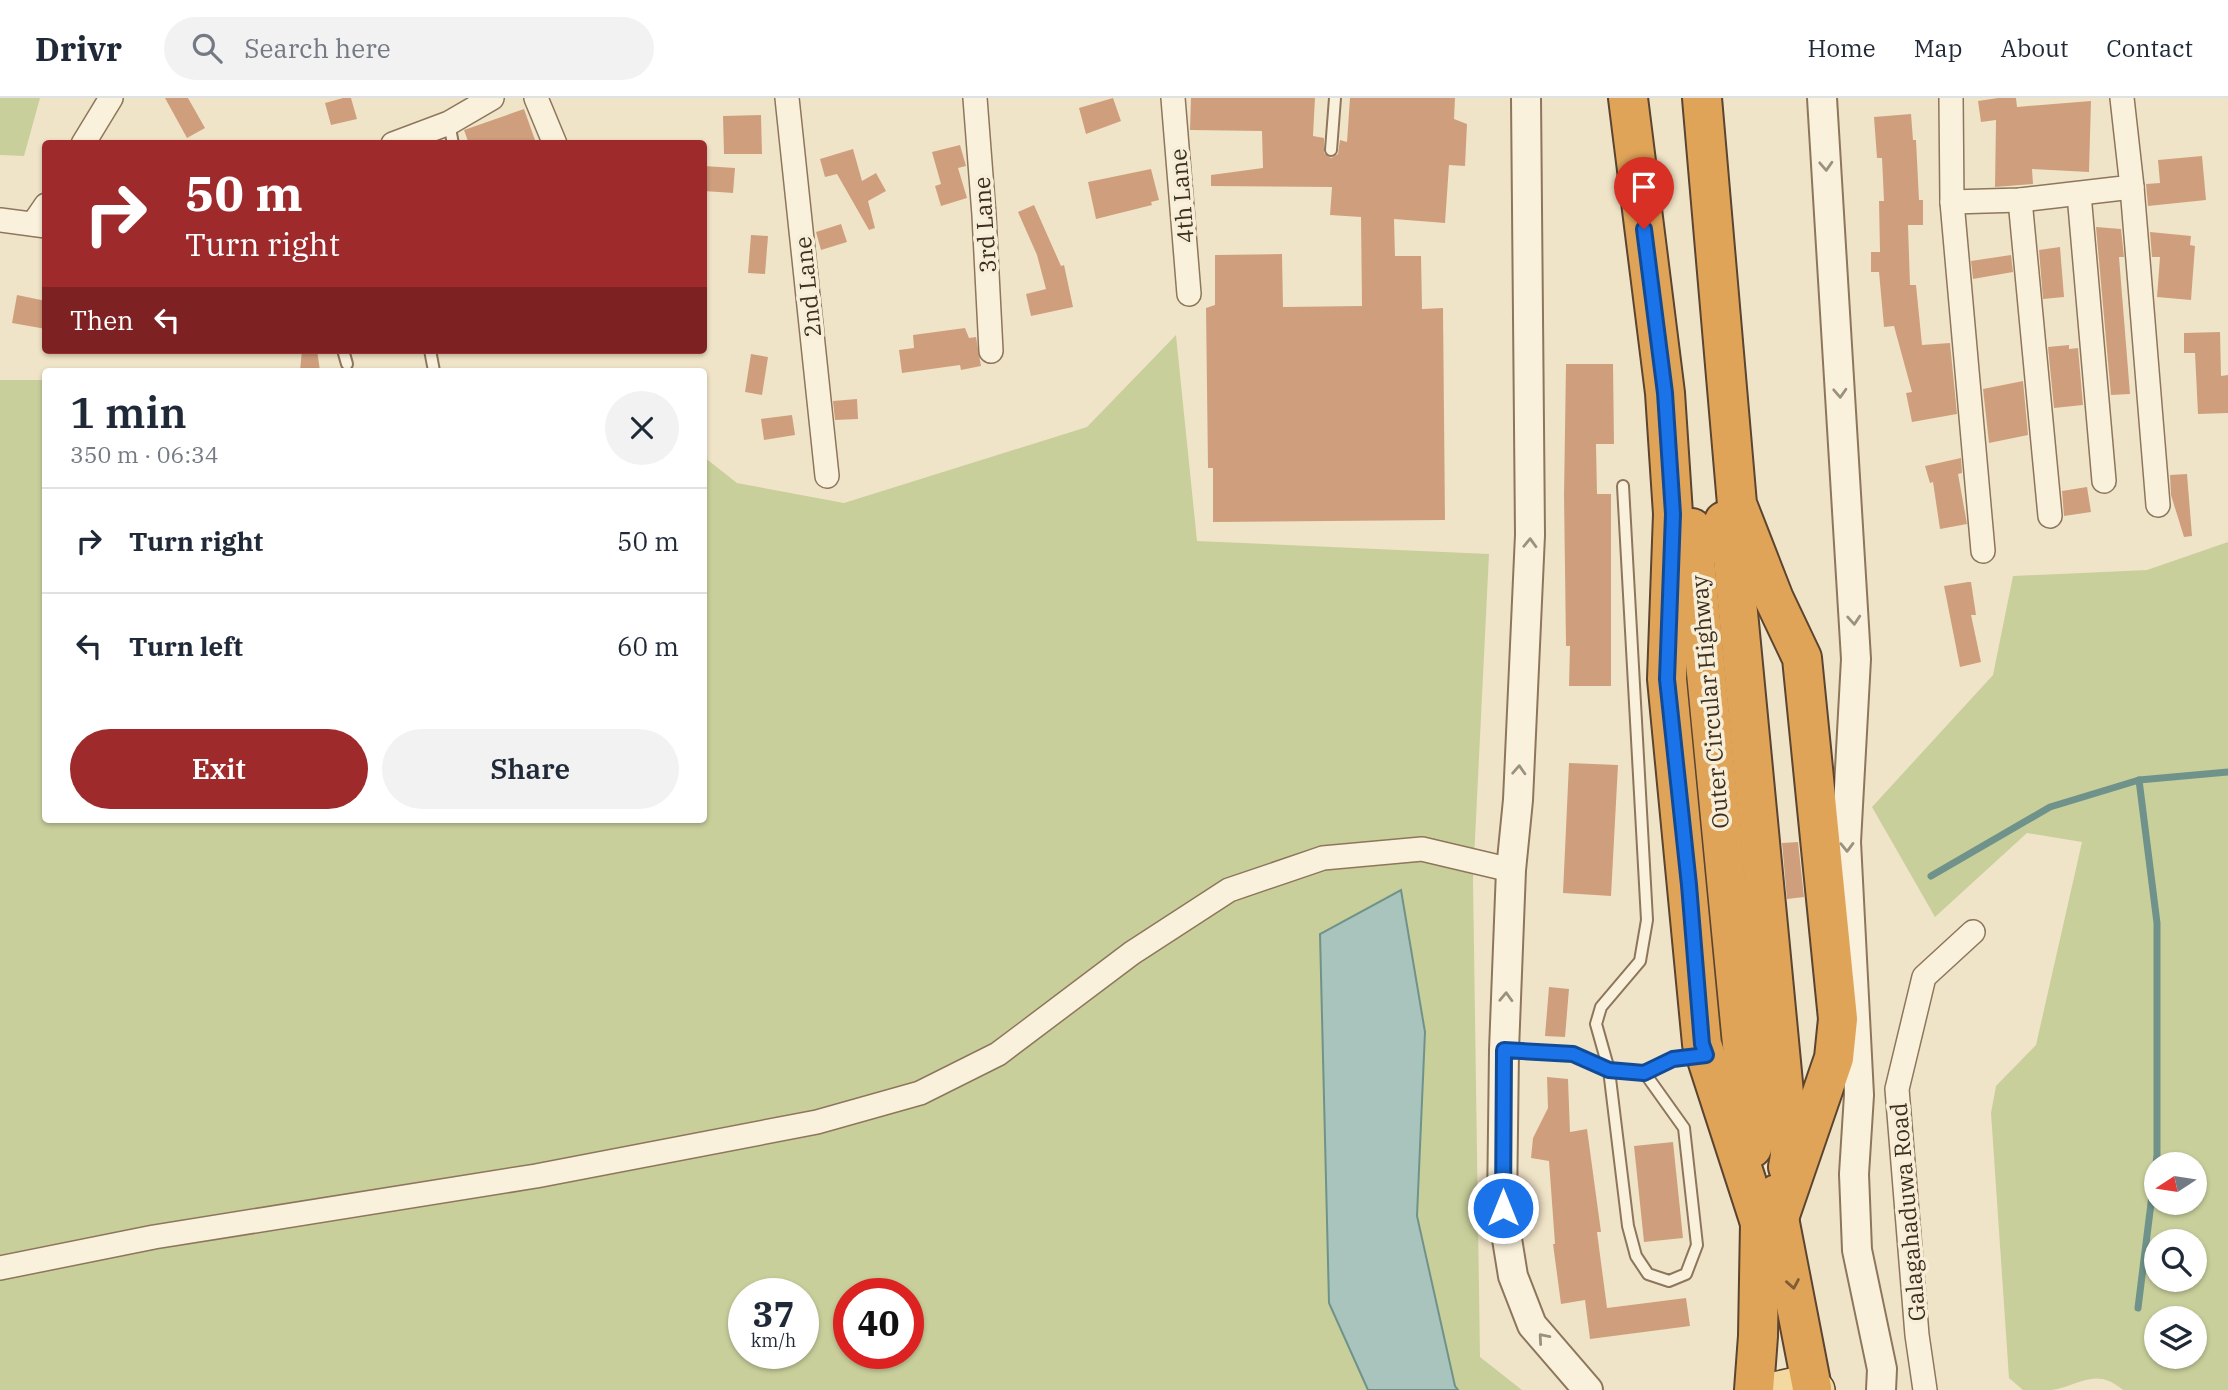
<!DOCTYPE html>
<html lang="en">
<head>
<meta charset="utf-8">
<style>
	:root { --surface:#fff; --page:#f2f2f3; --text:#1f2937; --muted:#747a83; --line:#e0e1e3; --accent:#9e2a2b }
	body { margin:0; font-family:"IBM Plex Serif",serif; background:var(--page); color:var(--text); height:100vh; display:flex; flex-direction:column; font-size:26px; white-space:nowrap }
	* { box-sizing:border-box; margin:0 }
	p { font-size:23px; color:var(--muted) }
	.icon { flex:none; width:38px; height:38px; fill:none; stroke:currentColor; stroke-width:2; stroke-linecap:round; stroke-linejoin:round }
	.map { position:relative; flex:1; overflow:hidden }
	.details { position:absolute; left:42px; top:270px; width:665px; height:455px; display:flex; flex-direction:column; background:var(--surface); border-radius:7px; box-shadow:0 2px 5px #0004 }
	.details>* { flex:none }
	.hud { position:absolute; left:42px; top:42px; width:665px; height:214px; border-radius:7px; box-shadow:0 2px 5px #0004; background:#9e2a2b; color:#fff; overflow:hidden }
	.needle { width:46px; rotate:258deg }
	.tools { position:absolute; left:2144px; top:1054px; display:grid; gap:14px }
	.tools a { display:grid; place-items:center; width:63px; height:63px; border-radius:50%; background:var(--surface); box-shadow:0 2px 5px #0004; font-size:35px }
	.speed { position:absolute; left:728px; top:1180px; display:flex; gap:14px; font-size:35px; font-weight:700; text-align:center }
	.speed>* { display:grid; place-content:center; width:91px; height:91px; border-radius:50%; background:var(--surface); box-shadow:0 2px 5px #0004; line-height:1 }
	.speed small { font-size:18px; font-weight:400 }
	.speed .limit { border:10px solid #d22; background:#fff; color:#111 }
	.pin { position:absolute; display:grid; place-items:center; width:60px; height:60px; color:#fff; margin:-72px -30px; border-radius:50% 50% 50% 0; rotate:-45deg; box-shadow:0 0 7px #0007 }
	.pin .icon { rotate:45deg }
	.me { position:absolute; width:77px; margin:-38px; rotate:0deg; stroke-linejoin:round; filter:drop-shadow(0 0 5px #0008) }
	.turn { display:flex; align-items:center; gap:24px; height:147px; padding:0 28px; font-size:32px }
	.turn .icon { width:91px; height:91px; stroke-width:2.5 }
	.turn b { display:block; font-size:49px; line-height:60px }
	.then { display:flex; align-items:center; height:66px; padding:0 28px; background:#0003; gap:14px; font-size:26px }
	.round { display:grid; place-items:center; flex:none; width:74px; height:74px; border-radius:37px; background:var(--page) }
	.headline { display:flex; align-items:center; justify-content:space-between; height:119px; padding:0 28px }
	h1 { font-size:42px; font-weight:600; line-height:52px }
	.primary-button { display:flex; gap:14px; margin-top:auto; padding:14px 28px }
	.primary-button a { flex:1; height:80px; border-radius:42px; background:var(--accent); color:#fff; font-size:28px; font-weight:600; line-height:80px; text-align:center }
	.primary-button a+a { background:var(--page); color:var(--text) }
	ul { padding:0; list-style:none }
	li { display:flex; align-items:center; gap:21px; height:105px; padding:0 28px; border-top:2px solid var(--line) }
	li div { flex:1 }
	li b { display:block; font-size:26px }
	li em { font-style:normal }
	header { display:flex; align-items:center; gap:42px; box-sizing:border-box; height:98px; padding:0 35px; background:var(--surface); border-bottom:2px solid var(--line) }
	header strong { font-size:33px }
	nav { display:flex; gap:38px; margin-inline-start:auto; font-size:24px }
	.search { width:490px; height:63px; background:var(--page); display:flex; align-items:center; gap:18px; box-sizing:border-box; padding:0 24px; border-radius:38px; color:var(--muted); font-size:26px }
	.map>svg:first-child { display:block }
	.green { fill:#c9cf9b; fill-rule:evenodd }
	.water { fill:#a9c4bc; stroke:#6f938a; stroke-width:2 }
	.lines { fill:none; stroke-linecap:round; stroke-linejoin:round }
	.stream { stroke:#6f938a; stroke-width:7 }
	.building { fill:#cf9f7d }
	.service-casing { stroke:#8d765c; stroke-width:14 }
	.minor-casing { stroke:#8d765c; stroke-width:26 }
	.tertiary-casing { stroke:#8d765c; stroke-width:32 }
	.primary-casing { stroke:#5b4430; stroke-width:38 }
	.motorway-casing { stroke:#5b4430; stroke-width:42 }
	.service { stroke:#faf1dc; stroke-width:10 }
	.minor { stroke:#faf1dc; stroke-width:23 }
	.tertiary { stroke:#faf1dc; stroke-width:28 }
	.primary { stroke:#f3d9a0; stroke-width:35 }
	.motorway { stroke:#e0a458; stroke-width:38 }
	.oneway { stroke:#9c907e }
	.oneway2 { stroke:#7e5d36 }
	.route-casing { stroke:#114b97; stroke-width:18 }
	.route { stroke:#1a73e8; stroke-width:12 }
	.labels { text-anchor:middle; dominant-baseline:central; stroke-width:7; stroke-linejoin:round; paint-order:stroke }
	.street-label { font-size:23px; fill:#3d2e20; stroke:#f7eed8 }
</style>
</head>
<body>
<header>
<strong>Drivr</strong>
<div class="search"><svg class="icon" aria-label="search" viewBox="0 0 24 24"><circle cx="10" cy="10" r="6"/><path d="M15 15l6 6"/></svg>Search here</div>
<nav><a>Home</a><a>Map</a><a>About</a><a>Contact</a></nav>
</header>
<div class="map">
<svg width="2228" height="1292" viewBox="0 0 2228 1292">
	<rect width="100%" height="100%" fill="#f0e4c8"/>
	<g class="green">
		<polygon points="0,0 40,0 24,58 0,57"/>
		<path d="M1176 237 1197 443 1489 456 1473 782 1480 1259 1522 1292H0V282H45L46 721H704V359L737 385 844 405 1087 329ZM744 1195H803V1255H744ZM849 1195H908V1255H849Z"/>
		<path d="M2228 444V1292H2123C2095 1268 2080 1288 2051 1292 2042 1292 2032 1292 2023 1292L2009 1280 1991 1015 1996 988 2036 947 2082 744 2027 735 1935 819 1872 709 1993 577 2013 478 2147 472ZM2156 1066H2194V1104H2156ZM2156 1143H2194V1181H2156ZM2156 1220H2194V1258H2156Z"/>
	</g>
	<polygon class="water" points="1401,792 1425,934 1417,1118 1455,1288 1458,1292 1368,1292 1329,1205 1320,836"/>
	<g class="lines">
		<g class="stream">
			<polyline points="1931,778 2050,709 2139,682 2228,674"/>
			<polyline points="2138,1210 2157,1057 2157,825 2139,682"/>
		</g>
	</g>
	<g class="building">
		<polygon points="165,0 188,0 205,30 187,40"/>
		<polygon points="343,0 351,0 357,21 331,27 325,5"/>
		<polygon points="1113,0 1121,23 1086,36 1079,10"/>
		<polygon points="1191,0 1315,0 1313,38 1324,40 1324,55 1331,60 1338,56 1340,42 1347,44 1350,0 1455,0 1454,21 1467,26 1465,68 1449,67 1445,125 1394,121 1395,158 1421,158 1422,211 1443,210 1445,422 1213,424 1213,370 1208,370 1206,210 1215,207 1215,157 1282,156 1283,209 1362,208 1361,119 1330,117 1332,89 1211,88 1211,77 1263,70 1262,33 1190,32"/>
		<polygon points="1998,0 2016,0 2017,9 2091,3 2089,74 2032,71 2033,86 1995,89 1996,22 1981,24 1978,3"/>
		<polygon points="524,11 535,42 524,46 469,46 464,32"/>
		<polygon points="1911,16 1913,42 1916,42 1919,102 1923,102 1923,127 1908,127 1910,187 1916,187 1922,247 1950,245 1957,316 1912,324 1906,295 1912,294 1894,228 1884,229 1879,174 1871,174 1871,154 1880,154 1879,103 1884,103 1882,60 1877,60 1874,19"/>
		<polygon points="761,17 762,56 724,56 723,18"/>
		<polygon points="960,47 966,68 958,70 967,100 941,108 935,88 941,86 932,54"/>
		<polygon points="853,51 862,83 876,75 886,93 868,103 875,130 869,132 837,76 825,79 820,61"/>
		<polygon points="2202,58 2206,102 2148,108 2146,86 2160,85 2158,62"/>
		<polygon points="704,68 735,70 733,95 704,93"/>
		<polygon points="1151,71 1159,102 1151,104 1152,107 1096,121 1088,84"/>
		<polygon points="1034,107 1061,168 1064,167 1073,209 1031,218 1026,196 1046,191 1037,157 1018,114"/>
		<polygon points="841,126 847,144 821,152 816,134"/>
		<polygon points="2096,129 2121,131 2124,159 2119,159 2130,296 2111,297"/>
		<polygon points="2150,134 2191,138 2190,147 2195,148 2191,202 2157,199 2160,159 2152,159"/>
		<polygon points="751,137 768,138 765,176 748,175"/>
		<polygon points="2060,149 2064,199 2043,201 2039,152"/>
		<polygon points="2011,157 2013,174 1973,181 1971,163"/>
		<polygon points="17,197 46,203 46,231 12,225"/>
		<polygon points="965,230 969,240 976,239 981,268 961,272 960,267 902,275 899,252 914,250 913,237"/>
		<polygon points="2220,234 2221,278 2228,277 2228,315 2198,316 2195,255 2184,255 2184,235"/>
		<polygon points="2069,247 2069,251 2078,250 2083,307 2054,310 2048,249"/>
		<polygon points="302,252 317,252 320,273 300,273"/>
		<polygon points="751,256 768,259 762,297 745,294"/>
		<polygon points="1566,266 1613,266 1614,346 1596,346 1597,396 1611,396 1611,588 1569,588 1570,548 1566,548 1564,397"/>
		<polygon points="2023,283 2028,337 1989,345 1983,291"/>
		<polygon points="857,301 858,321 835,322 833,303"/>
		<polygon points="792,317 795,337 764,342 761,321"/>
		<polygon points="1961,360 1962,375 1958,376 1967,426 1940,431 1933,384 1930,385 1925,368"/>
		<polygon points="2187,376 2192,438 2184,439 2171,397 2170,377"/>
		<polygon points="2087,389 2091,414 2064,418 2062,393"/>
		<polygon points="1968,484 1971,484 1976,517 1971,517 1981,564 1960,569 1944,488"/>
		<polygon points="1569,665 1618,667 1611,798 1563,795"/>
		<polygon points="1798,744 1804,799 1787,801 1782,745"/>
		<polygon points="1549,889 1569,891 1565,939 1545,938"/>
		<polygon points="1547,979 1568,981 1570,1034 1587,1031 1601,1134 1597,1134 1607,1210 1686,1200 1690,1228 1590,1241 1585,1202 1561,1206 1553,1146 1555,1146 1549,1063 1531,1060 1533,1040 1548,1010"/>
		<polygon points="1673,1044 1683,1140 1644,1144 1634,1048"/>
	</g>
	<g class="lines">
		<defs>
			<g id="service">
				<polyline points="449,25 453,46"/>
				<polyline points="1331,52 1335,0"/>
				<polyline points="343,252 347,266"/>
				<polyline points="430,252 434,273"/>
				<polyline points="1623,388 1647,822 1640,863 1601,909 1596,926 1609,972 1628,1128 1636,1158 1648,1176 1669,1183 1686,1176 1697,1147 1684,1030 1644,974"/>
				<polyline points="1506,952 1573,956 1609,972 1644,974 1673,961 1700,958"/>
			</g>
			<g id="minor">
				<polyline points="536,0 555,46"/>
				<polyline points="787,0 827,378"/>
				<polyline points="975,0 984,117 991,253"/>
				<polyline points="1173,0 1189,196"/>
				<polyline points="1951,0 1952,104 1983,453"/>
				<polyline points="83,46 111,0"/>
				<polyline points="393,46 449,25 492,0"/>
				<polyline points="2132,89 2158,407"/>
				<polyline points="2079,96 2104,383"/>
				<polyline points="2020,102 2050,418"/>
				<polyline points="1952,104 2020,102 2132,89 2122,0"/>
				<polyline points="0,122 46,128"/>
				<polyline points="33,126 46,107"/>
				<polyline points="0,1170 154,1139 536,1078 817,1024 920,995 998,956 1132,855 1229,792 1323,760 1422,751 1511,772"/>
				<polyline points="1925,1292 1917,1237 1897,991 1924,879 1973,834"/>
			</g>
			<g id="tertiary">
				<polyline points="1526,0 1530,437 1518,702 1511,772 1504,952 1502,1110 1513,1178 1532,1227 1588,1292"/>
				<polyline points="1822,0 1856,561 1846,744 1859,997 1854,1076 1857,1152 1882,1271 1881,1292"/>
			</g>
			<polyline id="primary" points="1774,1292 1796,1287 1817,1292"/>
			<g id="motorway">
				<polyline points="1628,0 1665,295 1673,416 1667,581 1702,946 1760,1125"/>
				<polyline points="1702,0 1737,406 1774,501 1802,560 1838,921 1834,960 1779,1120"/>
				<polyline points="1724,423 1733,462 1790,1058 1788,1069"/>
				<polyline points="1692,430 1752,1050"/>
				<polyline points="1777,1096 1779,1120 1812,1290"/>
				<polyline points="1754,1292 1758,1238 1760,1125 1755,1102"/>
			</g>
		</defs>
		<use href="#service" class="service-casing"/>
		<use href="#minor" class="minor-casing"/>
		<use href="#tertiary" class="tertiary-casing"/>
		<use href="#primary" class="primary-casing"/>
		<use href="#motorway" class="motorway-casing"/>
		<use href="#service" class="service"/>
		<use href="#minor" class="minor"/>
		<use href="#tertiary" class="tertiary"/>
		<use href="#primary" class="primary"/>
		<use href="#motorway" class="motorway"/>
	</g>
	<defs><path id="oneway-chevron" d="M-2-3.5L2.5 0L-2 3.5" fill="none" stroke-width="1.6" stroke-linecap="round" stroke-linejoin="round" transform="scale(1.75)"/></defs>
	<g class="oneway">
		<use href="#oneway-chevron" transform="translate(1826 68) rotate(87)"/>
		<use href="#oneway-chevron" transform="translate(1840 295) rotate(87)"/>
		<use href="#oneway-chevron" transform="translate(1530 445) rotate(-88)"/>
		<use href="#oneway-chevron" transform="translate(1854 522) rotate(86)"/>
		<use href="#oneway-chevron" transform="translate(1519 672) rotate(-87)"/>
		<use href="#oneway-chevron" transform="translate(1847 749) rotate(89)"/>
		<use href="#oneway-chevron" transform="translate(1506 899) rotate(-88)"/>
		<use href="#oneway-chevron" transform="translate(1543 1240) rotate(-131)"/>
	</g>
	<use class="oneway2" href="#oneway-chevron" transform="translate(1793 1186) rotate(80)"/>
	<g class="lines">
		<defs>
			<polyline id="route" points="1503,1110 1504,952 1573,956 1609,972 1644,975 1673,961 1706,957 1702,946 1689,787 1667,581 1673,416 1665,295 1644,131"/>
		</defs>
		<use href="#route" class="route-casing"/>
		<use href="#route" class="route"/>
	</g>
	<g class="labels">
		<g class="street-label">
			<text transform="translate(1181 98) rotate(-95)">4th Lane</text>
			<text transform="translate(984 127) rotate(-94)">3rd Lane</text>
			<text transform="translate(807 189) rotate(-96)">2nd Lane</text>
			<text transform="translate(1709 604) rotate(-95)">Outer Circular Highway</text>
			<text transform="translate(1907 1114) rotate(-95)">Galagahaduwa Road</text>
		</g>
	</g>
</svg>
<div class="tools">
<a><svg class="needle" viewBox="-14 -14 28 28"><path d="M0-13l5 13h-10z" fill="#e53935"/><path d="M0 13l5-13h-10z" fill="#747a83"/></svg></a>
<a><svg class="icon" aria-label="search" viewBox="0 0 24 24"><circle cx="10" cy="10" r="6"/><path d="M15 15l6 6"/></svg></a>
<a><svg class="icon" aria-label="layers" viewBox="0 0 24 24"><path d="M12 4l9 5-9 5-9-5zM3 14l9 5 9-5"/></svg></a>
</div>
<div class="speed"><div>37<small>km/h</small></div><div class="limit">40</div></div>
<div class="pin" style="left:1644px;top:131px;background:#d93025"><svg class="icon" aria-label="arrive" viewBox="0 0 24 24"><path d="M6 21V4h12l-3 4 3 4H6"/></svg></div>
<svg class="me" style="left:1503px;top:1110px" viewBox="-20 -20 40 40"><circle r="17" fill="#1a73e8" stroke="#fff" stroke-width="3"/><path d="M0-11L8 9 0 5-8 9z" fill="#fff"/></svg>
<div class="hud">
<div class="turn"><svg class="icon" aria-label="right" viewBox="0 0 24 24"><path d="M7 20v-9h11M14 6l5 5-5 5"/></svg><div><b>50 m</b>Turn right</div></div>
<div class="then">Then<svg class="icon" aria-label="left" viewBox="0 0 24 24"><path d="M17 20v-9H6M10 6l-5 5 5 5"/></svg></div>
</div>
<section class="details">
<div class="headline"><div><h1>1 min</h1><p>350 m · 06:34</p></div><a class="round"><svg class="icon" aria-label="close" viewBox="0 0 24 24"><path d="M6 6l12 12M18 6L6 18"/></svg></a></div>
<ul>
<li><svg class="icon" aria-label="right" viewBox="0 0 24 24"><path d="M7 20v-9h11M14 6l5 5-5 5"/></svg><div><b>Turn right</b></div><em>50 m</em></li>
<li><svg class="icon" aria-label="left" viewBox="0 0 24 24"><path d="M17 20v-9H6M10 6l-5 5 5 5"/></svg><div><b>Turn left</b></div><em>60 m</em></li>
</ul>
<div class="primary-button"><a>Exit</a><a>Share</a></div>
</section>
</div>
</body>
</html>
